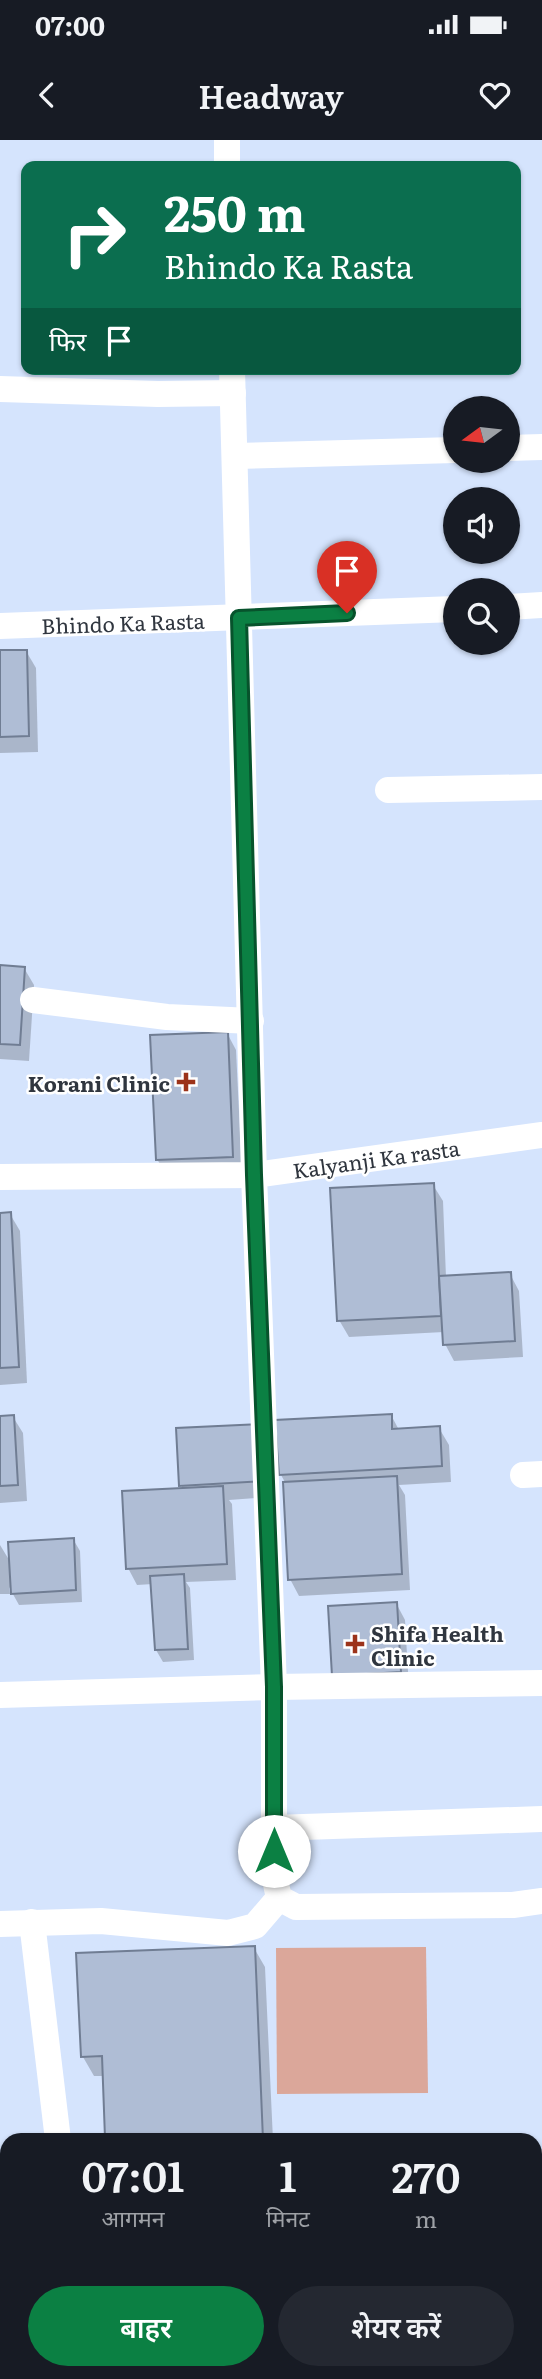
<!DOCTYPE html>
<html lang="hi">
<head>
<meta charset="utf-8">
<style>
	:root { --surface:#171b24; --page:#242831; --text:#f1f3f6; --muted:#9ea1a6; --accent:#0b8043 }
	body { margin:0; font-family:Literata,"Noto Sans Devanagari",serif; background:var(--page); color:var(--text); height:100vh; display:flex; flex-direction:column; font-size:26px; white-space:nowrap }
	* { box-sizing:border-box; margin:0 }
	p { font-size:23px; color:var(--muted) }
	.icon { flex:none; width:38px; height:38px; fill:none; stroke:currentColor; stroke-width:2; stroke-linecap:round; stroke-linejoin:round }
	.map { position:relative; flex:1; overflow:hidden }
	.side { position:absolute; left:0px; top:1993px; width:542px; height:247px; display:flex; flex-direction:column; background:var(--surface); border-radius:21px 21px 0 0; box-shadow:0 2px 5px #0004 }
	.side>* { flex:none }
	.top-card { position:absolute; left:21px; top:21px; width:500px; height:214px; border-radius:14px; box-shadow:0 2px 5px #0004; background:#0b6e4f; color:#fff; overflow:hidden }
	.needle { width:46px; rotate:255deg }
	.controls { position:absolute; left:443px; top:256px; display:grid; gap:14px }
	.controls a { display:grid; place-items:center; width:77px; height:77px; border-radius:50%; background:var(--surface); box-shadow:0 2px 5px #0004; font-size:35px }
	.pin { position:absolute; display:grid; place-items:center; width:60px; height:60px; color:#fff; margin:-72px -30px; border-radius:50% 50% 50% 0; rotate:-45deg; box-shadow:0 0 7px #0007 }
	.pin .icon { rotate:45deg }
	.me { position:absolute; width:77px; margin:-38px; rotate:0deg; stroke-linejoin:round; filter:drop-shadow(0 0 5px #0008) }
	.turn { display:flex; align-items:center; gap:24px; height:147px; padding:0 28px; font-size:32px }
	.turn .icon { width:91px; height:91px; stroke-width:2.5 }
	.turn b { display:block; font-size:49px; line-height:60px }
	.then { display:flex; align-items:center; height:66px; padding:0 28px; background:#0003; gap:14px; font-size:26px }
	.eta { display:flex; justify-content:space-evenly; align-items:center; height:119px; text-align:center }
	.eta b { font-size:42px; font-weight:600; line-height:49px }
	.button { display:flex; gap:14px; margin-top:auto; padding:14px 28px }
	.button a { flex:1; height:80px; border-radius:42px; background:var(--accent); color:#fff; font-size:28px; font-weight:600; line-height:80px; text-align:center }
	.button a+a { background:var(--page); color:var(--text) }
	.status { display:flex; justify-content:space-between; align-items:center; height:49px; padding:0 35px; background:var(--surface); direction:ltr }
	.status svg { height:19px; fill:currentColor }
	header { display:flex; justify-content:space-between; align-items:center; height:91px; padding:0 28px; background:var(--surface); font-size:32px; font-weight:600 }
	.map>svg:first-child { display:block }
	.green { fill:#dba79a }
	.shadow { fill:#0003 }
	.building { fill:#afbdd5; stroke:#707d93; stroke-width:2 }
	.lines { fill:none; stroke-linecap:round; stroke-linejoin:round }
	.minor { stroke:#fff; stroke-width:26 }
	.route-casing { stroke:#07532c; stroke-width:18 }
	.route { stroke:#0b8043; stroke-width:12 }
	.poi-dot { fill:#9c331a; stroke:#fff; stroke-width:2.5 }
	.labels { text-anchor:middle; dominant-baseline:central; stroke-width:5; stroke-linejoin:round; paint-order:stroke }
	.street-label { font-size:21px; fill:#30363f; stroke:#fff }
	.poi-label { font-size:21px; font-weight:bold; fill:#30363f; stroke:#fff; text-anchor:end }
</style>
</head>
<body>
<div class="status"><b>07:00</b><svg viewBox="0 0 49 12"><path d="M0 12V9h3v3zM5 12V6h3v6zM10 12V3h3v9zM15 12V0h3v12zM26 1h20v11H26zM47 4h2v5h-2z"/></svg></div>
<header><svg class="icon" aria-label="back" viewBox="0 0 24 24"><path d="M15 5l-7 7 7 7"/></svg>Headway<svg class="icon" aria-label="heart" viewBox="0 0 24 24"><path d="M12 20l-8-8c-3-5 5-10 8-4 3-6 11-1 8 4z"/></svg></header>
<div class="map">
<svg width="542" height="2239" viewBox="0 0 542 2239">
	<rect width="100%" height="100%" fill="#d5e4fd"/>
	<polygon class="green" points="426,1807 428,1953 277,1954 276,1808"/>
	<g class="shadow">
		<polygon points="26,511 36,528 38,612 0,613 0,512"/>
		<polygon points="0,826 24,828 34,845 29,921 0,919"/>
		<polygon points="227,893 236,910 242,1033 167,1036 157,1019"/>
		<polygon points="433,1045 443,1061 446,1137 510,1134 519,1151 523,1217 454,1221 445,1204 444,1192 349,1197 339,1180"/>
		<polygon points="10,1074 20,1091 27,1243 0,1245 0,1075"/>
		<polygon points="391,1275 399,1290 439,1288 449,1305 451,1342 399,1345 405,1355 410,1450 299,1456 290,1439 286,1344 281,1335"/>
		<polygon points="13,1277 23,1293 27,1361 0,1363 0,1278"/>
		<polygon points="259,1285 272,1357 229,1360 232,1364 236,1440 186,1442 190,1448 194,1520 163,1522 156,1510 153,1444 137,1445 128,1428 184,1350 181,1345"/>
		<polygon points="73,1399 80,1411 82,1462 19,1465 9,1447 10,1454 0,1454 0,1405 11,1423"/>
		<polygon points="396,1463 405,1480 409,1548 343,1551"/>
		<polygon points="254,1808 265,1827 273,2000 109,2000 105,1936 94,1936 83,1917"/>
		<polygon points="262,2233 286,2233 289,2239 262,2239"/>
		<rect x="310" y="2233" width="137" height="6"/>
	</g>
	<g class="building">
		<polygon points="0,510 27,510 29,596 0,597"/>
		<polygon points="0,825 25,827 20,905 0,904"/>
		<polygon points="228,892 233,1017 156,1020 150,895"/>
		<polygon points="434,1043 441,1176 337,1181 330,1048"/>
		<polygon points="11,1072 19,1227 0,1228 0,1073"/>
		<polygon points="511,1132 515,1201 443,1205 439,1136"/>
		<polygon points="392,1274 392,1289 440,1286 442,1326 279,1335 275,1280"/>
		<polygon points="14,1275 18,1345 0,1346 0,1276"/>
		<polygon points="260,1284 263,1341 179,1346 176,1288"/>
		<polygon points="397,1336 402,1434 288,1440 283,1342"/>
		<polygon points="223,1346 227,1424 126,1429 122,1351"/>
		<polygon points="74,1398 76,1450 11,1454 8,1402"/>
		<polygon points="184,1434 188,1509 155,1510 150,1436"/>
		<polygon points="397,1462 401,1532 332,1536 328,1466"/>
		<polygon points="255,1806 263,2000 199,2000 198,1994 105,1998 102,1916 81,1917 76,1813"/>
		<polygon points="64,2233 64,2239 0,2239 0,2236"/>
		<polygon points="175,2233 222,2233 222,2239 69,2239 69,2236"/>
		<polygon points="260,2233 283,2233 283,2239 261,2239"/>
		<rect x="308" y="2233" width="132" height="6"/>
	</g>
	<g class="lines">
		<g class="minor">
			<polyline points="227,0 227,26"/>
			<polyline points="232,229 254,1035 274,1547 274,1735 279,1758 296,1767 513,1765 542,1761"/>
			<polyline points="0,249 158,254 233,253"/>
			<polyline points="508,308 542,307"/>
			<polyline points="235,316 455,310"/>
			<polyline points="508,467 542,465"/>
			<polyline points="0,486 455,469"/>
			<polyline points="388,650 542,647"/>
			<polyline points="33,860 167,877 251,881"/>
			<polyline points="0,1037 254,1035 542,995"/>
			<polyline points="523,1335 542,1334"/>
			<polyline points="0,1555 274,1547 542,1543"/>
			<polyline points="274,1688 542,1679"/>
			<polyline points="32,1782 58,2000"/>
			<polyline points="0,1784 101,1781 228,1793 255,1786 279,1758"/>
			<polyline points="536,2023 542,2023"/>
			<polyline points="0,2039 7,2038"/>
			<polyline points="536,2201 542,2200"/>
			<polyline points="0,2213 7,2213"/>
		</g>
	</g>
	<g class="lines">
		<defs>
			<polyline id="route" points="274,1711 274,1547 254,1035 239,478 347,473"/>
		</defs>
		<use href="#route" class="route-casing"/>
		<use href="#route" class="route"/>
	</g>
	<g class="poi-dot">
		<path d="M182.5 931.5h7v7h7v7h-7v7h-7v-7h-7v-7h7z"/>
		<path d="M351.5 1493.5h7v7h7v7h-7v7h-7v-7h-7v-7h7z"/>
	</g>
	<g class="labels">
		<g class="street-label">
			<text transform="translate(123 482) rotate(-2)">Bhindo Ka Rasta</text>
			<text transform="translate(376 1018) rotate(-8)">Kalyanji Ka rasta</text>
		</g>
		<g class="poi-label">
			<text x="170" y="942">Korani Clinic</text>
			<text x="371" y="1492" text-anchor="start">Shifa Health<tspan x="371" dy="24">Clinic</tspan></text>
		</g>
	</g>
</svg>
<div class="controls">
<a><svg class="needle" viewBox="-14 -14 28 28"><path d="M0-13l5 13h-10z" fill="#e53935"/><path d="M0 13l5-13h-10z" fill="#9ea1a6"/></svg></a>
<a><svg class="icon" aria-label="sound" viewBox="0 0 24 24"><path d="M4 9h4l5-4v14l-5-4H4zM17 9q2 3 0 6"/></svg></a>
<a><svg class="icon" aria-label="search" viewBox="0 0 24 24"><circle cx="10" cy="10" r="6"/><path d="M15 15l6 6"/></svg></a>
</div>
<div class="pin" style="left:347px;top:473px;background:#d93025"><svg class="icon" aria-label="arrive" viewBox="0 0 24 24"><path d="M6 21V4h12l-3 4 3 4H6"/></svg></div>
<svg class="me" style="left:274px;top:1711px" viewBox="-20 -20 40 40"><circle r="19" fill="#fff"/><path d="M0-13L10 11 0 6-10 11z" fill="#0b8043"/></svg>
<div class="top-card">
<div class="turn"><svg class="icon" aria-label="right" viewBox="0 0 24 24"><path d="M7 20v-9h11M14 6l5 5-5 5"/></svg><div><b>250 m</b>Bhindo Ka Rasta</div></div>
<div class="then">फिर<svg class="icon" aria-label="arrive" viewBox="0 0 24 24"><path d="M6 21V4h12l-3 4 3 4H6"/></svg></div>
</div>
<section class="side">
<div class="eta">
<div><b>07:01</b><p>आगमन</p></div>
<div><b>1</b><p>मिनट</p></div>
<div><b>270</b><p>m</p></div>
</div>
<div class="button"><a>बाहर</a><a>शेयर करें</a></div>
</section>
</div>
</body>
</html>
